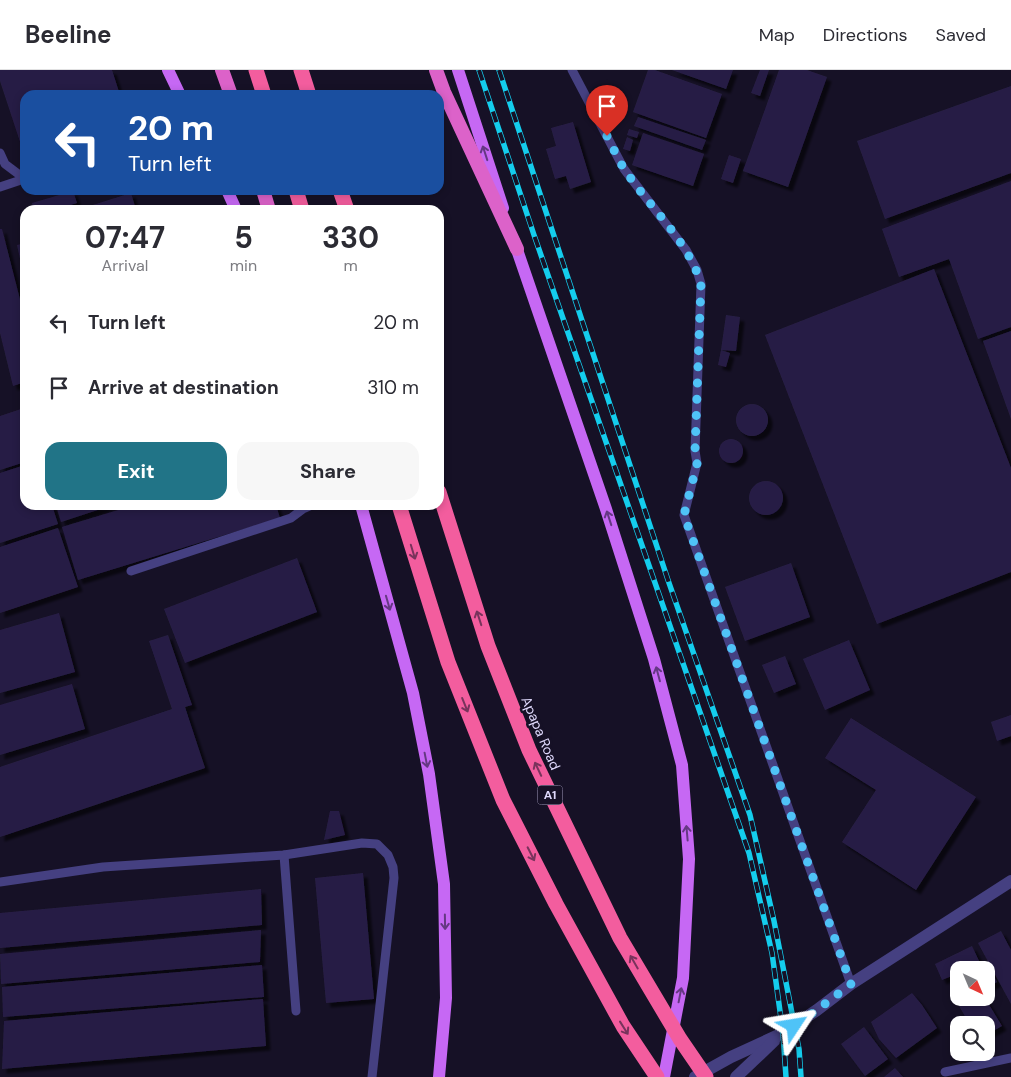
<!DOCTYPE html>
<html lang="en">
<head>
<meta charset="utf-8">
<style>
	:root { --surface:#fff; --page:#f7f7f7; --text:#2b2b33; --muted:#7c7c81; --line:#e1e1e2; --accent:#217487 }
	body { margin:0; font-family:"DM Sans",sans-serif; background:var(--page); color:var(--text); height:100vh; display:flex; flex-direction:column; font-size:19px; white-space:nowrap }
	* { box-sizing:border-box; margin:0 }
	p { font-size:16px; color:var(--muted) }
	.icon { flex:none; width:28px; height:28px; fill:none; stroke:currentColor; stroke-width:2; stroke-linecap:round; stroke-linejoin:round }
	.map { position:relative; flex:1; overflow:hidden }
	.details { position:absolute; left:20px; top:135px; width:424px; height:305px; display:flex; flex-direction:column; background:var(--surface); border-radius:15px; box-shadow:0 2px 8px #0003 }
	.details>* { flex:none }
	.top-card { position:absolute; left:20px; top:20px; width:424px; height:105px; border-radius:15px; box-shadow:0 2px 8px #0003; background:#1a4fa0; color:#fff; overflow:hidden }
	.needle { width:32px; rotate:136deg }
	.controls { position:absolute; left:950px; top:891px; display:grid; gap:10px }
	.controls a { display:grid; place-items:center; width:45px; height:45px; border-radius:10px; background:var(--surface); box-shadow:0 2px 8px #0003; font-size:25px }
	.pin { position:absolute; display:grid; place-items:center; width:42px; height:42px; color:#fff; margin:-51px -21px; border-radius:50% 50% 50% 0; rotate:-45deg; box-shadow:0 0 5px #0007 }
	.pin .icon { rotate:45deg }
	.me { position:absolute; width:55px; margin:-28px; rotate:57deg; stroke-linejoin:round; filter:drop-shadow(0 0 4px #0008) }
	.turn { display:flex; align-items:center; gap:18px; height:105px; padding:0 25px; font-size:22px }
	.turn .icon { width:65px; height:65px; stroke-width:2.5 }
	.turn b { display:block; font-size:35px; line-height:42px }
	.eta { display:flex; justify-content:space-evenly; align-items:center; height:85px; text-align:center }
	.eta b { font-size:30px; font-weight:700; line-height:35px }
	.primary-button { display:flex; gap:10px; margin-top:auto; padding:10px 25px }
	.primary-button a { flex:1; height:58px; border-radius:15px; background:var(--accent); color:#fff; font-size:20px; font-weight:700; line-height:58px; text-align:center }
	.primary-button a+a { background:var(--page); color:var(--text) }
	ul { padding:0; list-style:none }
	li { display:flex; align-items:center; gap:15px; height:65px; padding:0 25px }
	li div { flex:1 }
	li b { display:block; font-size:19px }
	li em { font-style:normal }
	header { display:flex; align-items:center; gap:30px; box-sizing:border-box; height:70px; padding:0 25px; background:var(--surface); border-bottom:1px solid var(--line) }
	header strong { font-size:24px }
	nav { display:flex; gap:28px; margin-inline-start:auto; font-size:18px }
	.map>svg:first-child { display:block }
	.building { fill:#281f45; filter:url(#shadow) }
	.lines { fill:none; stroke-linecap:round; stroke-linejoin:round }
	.service { stroke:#454081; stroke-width:9 }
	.minor { stroke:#454081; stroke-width:12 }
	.primary { stroke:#c668f4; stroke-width:12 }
	.trunk { stroke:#dc62c9; stroke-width:14 }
	.motorway { stroke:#f35d9e; stroke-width:15 }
	.rail-casing { stroke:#14cded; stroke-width:5.5 }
	.rail { stroke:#161126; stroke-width:4; stroke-dasharray:11; stroke-linecap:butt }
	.motorway-bridge { stroke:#f35d9e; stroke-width:15 }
	.oneway { stroke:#653883 }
	.oneway2 { stroke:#79335c }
	.route { stroke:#4fc3f7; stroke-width:9; stroke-dasharray:0 16.2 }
	.labels { text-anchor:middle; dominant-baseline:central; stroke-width:5; stroke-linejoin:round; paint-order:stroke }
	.shield { fill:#161126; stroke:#a39dbc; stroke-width:1 }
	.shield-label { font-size:12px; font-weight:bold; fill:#dfd9fc }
	.street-label { font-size:14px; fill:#dfd9fc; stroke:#161126 }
</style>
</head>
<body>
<header>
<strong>Beeline</strong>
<nav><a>Map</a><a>Directions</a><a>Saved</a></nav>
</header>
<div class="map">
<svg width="1011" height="1007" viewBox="0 0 1011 1007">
	<defs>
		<filter id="shadow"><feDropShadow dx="4.5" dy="4.5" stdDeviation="1" flood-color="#0009"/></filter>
	</defs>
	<rect width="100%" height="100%" fill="#161126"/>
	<g class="building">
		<polygon points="0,0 112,0 120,25 25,25 25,87 0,11"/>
		<polygon points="648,0 655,0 722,24 706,68 633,42"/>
		<polygon points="672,0 733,0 726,19"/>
		<polygon points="760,0 769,0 760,26 751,23"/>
		<polygon points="779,0 807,0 827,7 788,117 743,101"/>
		<polygon points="1011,16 1011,103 885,149 857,71"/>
		<polygon points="638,47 706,70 702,80 634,56"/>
		<polygon points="573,52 591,112 570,119 566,106 555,109 546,79 556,76 551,58"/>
		<polygon points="629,59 639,62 637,68 627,65"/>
		<polygon points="643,63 704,84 693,116 632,95"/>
		<polygon points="627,67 633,70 630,81 623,79"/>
		<polygon points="729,85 741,89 733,113 721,109"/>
		<polygon points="1011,111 1011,257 978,269 949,189 899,207 882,159"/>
		<polygon points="73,121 77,133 55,140 34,140 32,133"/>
		<polygon points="131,123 136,140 77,140"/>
		<polygon points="0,159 2,159 25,249 25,312 13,316 0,263"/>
		<polygon points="25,173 25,207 24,207 17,175"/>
		<polygon points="934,199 1011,398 1011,502 877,554 765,265"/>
		<polygon points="726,245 740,247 736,281 721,280"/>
		<polygon points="1011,261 1011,349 983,271"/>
		<polygon points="721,280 730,283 726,297 718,295"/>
		<circle cx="752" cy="350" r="16"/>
		<polygon points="21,339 25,352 25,392 0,400 0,346"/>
		<circle cx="731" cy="381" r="12"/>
		<polygon points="25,395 25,435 52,435 58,454 0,473 0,403"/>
		<circle cx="766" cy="428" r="17"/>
		<polygon points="56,435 113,435 61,452"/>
		<polygon points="135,435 276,435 280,448 78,510 62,457"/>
		<polygon points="58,458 78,517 0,543 0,477"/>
		<polygon points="297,488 317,542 185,593 164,539"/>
		<polygon points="791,493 810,547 745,571 725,517"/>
		<polygon points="59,543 75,602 0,623 0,560"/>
		<polygon points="168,565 192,635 185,637 205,698 0,767 0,697 172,639 149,571"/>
		<polygon points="849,570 870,620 825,640 803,589"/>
		<polygon points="785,586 796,614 774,623 762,595"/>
		<polygon points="72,614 85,659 0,685 0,635"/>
		<polygon points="1011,645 1011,666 997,671 991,652"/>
		<polygon points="851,648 976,727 916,820 842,772 876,720 825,688"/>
		<polygon points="330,741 339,741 345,765 324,770"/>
		<polygon points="363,803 374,929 326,933 315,808"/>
		<polygon points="261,819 262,855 0,878 0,843"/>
		<polygon points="261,860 260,892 1,914 0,884"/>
		<polygon points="1001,861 1011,880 1011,934 978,873"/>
		<polygon points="972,876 980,893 964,900 959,900 959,903 942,910 935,894"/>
		<polygon points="262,895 264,927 3,947 2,917"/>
		<polygon points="989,897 997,912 986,918 986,900 982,900"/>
		<polygon points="959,917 959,928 985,928 1002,956 986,965 986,955 970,955 951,922"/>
		<polygon points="912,923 922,935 937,958 896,988 879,969 871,952"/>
		<polygon points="263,929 266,976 2,999 4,951"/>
		<polygon points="864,957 888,989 865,1006 841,974"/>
		<polygon points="895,998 903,1007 884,1007"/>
	</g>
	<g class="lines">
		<g class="service">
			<polyline points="572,0 624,99 686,180 697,200 701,214 695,381 697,393 684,445 851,914"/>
			<polyline points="0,83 5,94 25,109"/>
			<polyline points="0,117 24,109"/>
			<polyline points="131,501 291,448 303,439 312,435"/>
			<polyline points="284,785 296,941"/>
			<polyline points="0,812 103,797 284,785 362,773 377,774 388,785 393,797 394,808 372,1007"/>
			<polyline points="945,1002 1011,988"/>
		</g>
		<g class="minor">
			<polyline points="695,1007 731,987 783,963 817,940 851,914 1011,811"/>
			<polyline points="736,1007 774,971"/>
		</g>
		<g class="primary">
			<polyline points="168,0 180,25"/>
			<polyline points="458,0 503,138"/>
			<polyline points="227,120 236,140"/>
			<polyline points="514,171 606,439 654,589 682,695 689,789 683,908 664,1007"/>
			<polyline points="361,435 413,623 429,704 444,814 446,928 439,1007"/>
		</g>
		<g class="trunk">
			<polyline points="222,0 231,25"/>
			<polyline points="436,0 444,22 517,179"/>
			<polyline points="263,120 269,140"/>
		</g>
		<g class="motorway">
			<polyline points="256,0 264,25"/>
			<polyline points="301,0 309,25"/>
			<polyline points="296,120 302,140"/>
			<polyline points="340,120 347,140"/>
			<polyline points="399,435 448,592 503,730 556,834 623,956 657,1007"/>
		</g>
		<defs>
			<g id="rail">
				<polyline points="479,0 534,165 749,783 772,883 783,963 786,1007"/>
				<polyline points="499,0 668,510 750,745 774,851 799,979 801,1007"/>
			</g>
		</defs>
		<use href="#rail" class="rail-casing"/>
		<use href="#rail" class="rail"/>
		<polyline class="motorway-bridge" points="439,422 488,576 529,680 620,868 680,969 706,1007"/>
	</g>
	<defs><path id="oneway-shaft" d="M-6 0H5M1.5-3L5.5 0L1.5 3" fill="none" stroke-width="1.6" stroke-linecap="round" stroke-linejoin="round" transform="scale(1.25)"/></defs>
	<g class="oneway">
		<use href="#oneway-shaft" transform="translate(485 83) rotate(-108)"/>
		<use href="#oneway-shaft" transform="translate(609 448) rotate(-108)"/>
		<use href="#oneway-shaft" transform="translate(388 533) rotate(74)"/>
		<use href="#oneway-shaft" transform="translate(658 604) rotate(-105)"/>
		<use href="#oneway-shaft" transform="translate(426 690) rotate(79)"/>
		<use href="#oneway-shaft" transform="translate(687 763) rotate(-95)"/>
		<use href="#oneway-shaft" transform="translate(445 852) rotate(89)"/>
		<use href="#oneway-shaft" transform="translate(680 925) rotate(-79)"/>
	</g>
	<g class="oneway2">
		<use href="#oneway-shaft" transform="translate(413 482) rotate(73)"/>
		<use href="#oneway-shaft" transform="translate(479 548) rotate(-108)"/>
		<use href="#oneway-shaft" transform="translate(465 635) rotate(68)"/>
		<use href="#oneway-shaft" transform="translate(538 699) rotate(-115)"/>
		<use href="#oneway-shaft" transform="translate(531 784) rotate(63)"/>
		<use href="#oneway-shaft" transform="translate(634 892) rotate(-120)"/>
		<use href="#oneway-shaft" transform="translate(624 958) rotate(58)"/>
	</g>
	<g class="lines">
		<path class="route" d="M607 66C613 77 618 90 625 100 650 138 688 170 701 214L695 381 697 394 684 445 851 914 817 940 794 956"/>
	</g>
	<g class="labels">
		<rect class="shield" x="537.5" y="715.5" width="25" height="19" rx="4"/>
		<g class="shield-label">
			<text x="550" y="725">A1</text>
		</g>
		<g class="street-label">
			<text transform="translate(541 663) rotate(67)">Apapa Road</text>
		</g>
	</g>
</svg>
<div class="controls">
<a><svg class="needle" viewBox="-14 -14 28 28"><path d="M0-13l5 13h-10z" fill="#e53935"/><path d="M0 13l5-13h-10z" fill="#7c7c81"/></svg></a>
<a><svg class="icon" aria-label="search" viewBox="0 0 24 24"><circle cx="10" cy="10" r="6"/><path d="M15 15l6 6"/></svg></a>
</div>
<div class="pin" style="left:607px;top:66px;background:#d93025"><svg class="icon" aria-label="arrive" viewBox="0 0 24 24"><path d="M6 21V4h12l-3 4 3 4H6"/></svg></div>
<svg class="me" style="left:794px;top:956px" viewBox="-20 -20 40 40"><path d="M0-17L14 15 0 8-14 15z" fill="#4fc3f7" stroke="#fff" stroke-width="4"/></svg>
<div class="top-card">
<div class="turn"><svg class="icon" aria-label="left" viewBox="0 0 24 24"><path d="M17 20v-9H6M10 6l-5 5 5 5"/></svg><div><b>20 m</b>Turn left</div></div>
</div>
<section class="details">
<div class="eta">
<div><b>07:47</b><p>Arrival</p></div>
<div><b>5</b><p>min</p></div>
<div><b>330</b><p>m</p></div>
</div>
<ul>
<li><svg class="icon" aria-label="left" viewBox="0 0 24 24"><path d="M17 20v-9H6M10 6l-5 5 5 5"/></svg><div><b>Turn left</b></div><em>20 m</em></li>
<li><svg class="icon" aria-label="arrive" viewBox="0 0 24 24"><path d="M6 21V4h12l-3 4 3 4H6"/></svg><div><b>Arrive at destination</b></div><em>310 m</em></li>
</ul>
<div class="primary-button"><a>Exit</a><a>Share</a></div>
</section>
</div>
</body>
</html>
